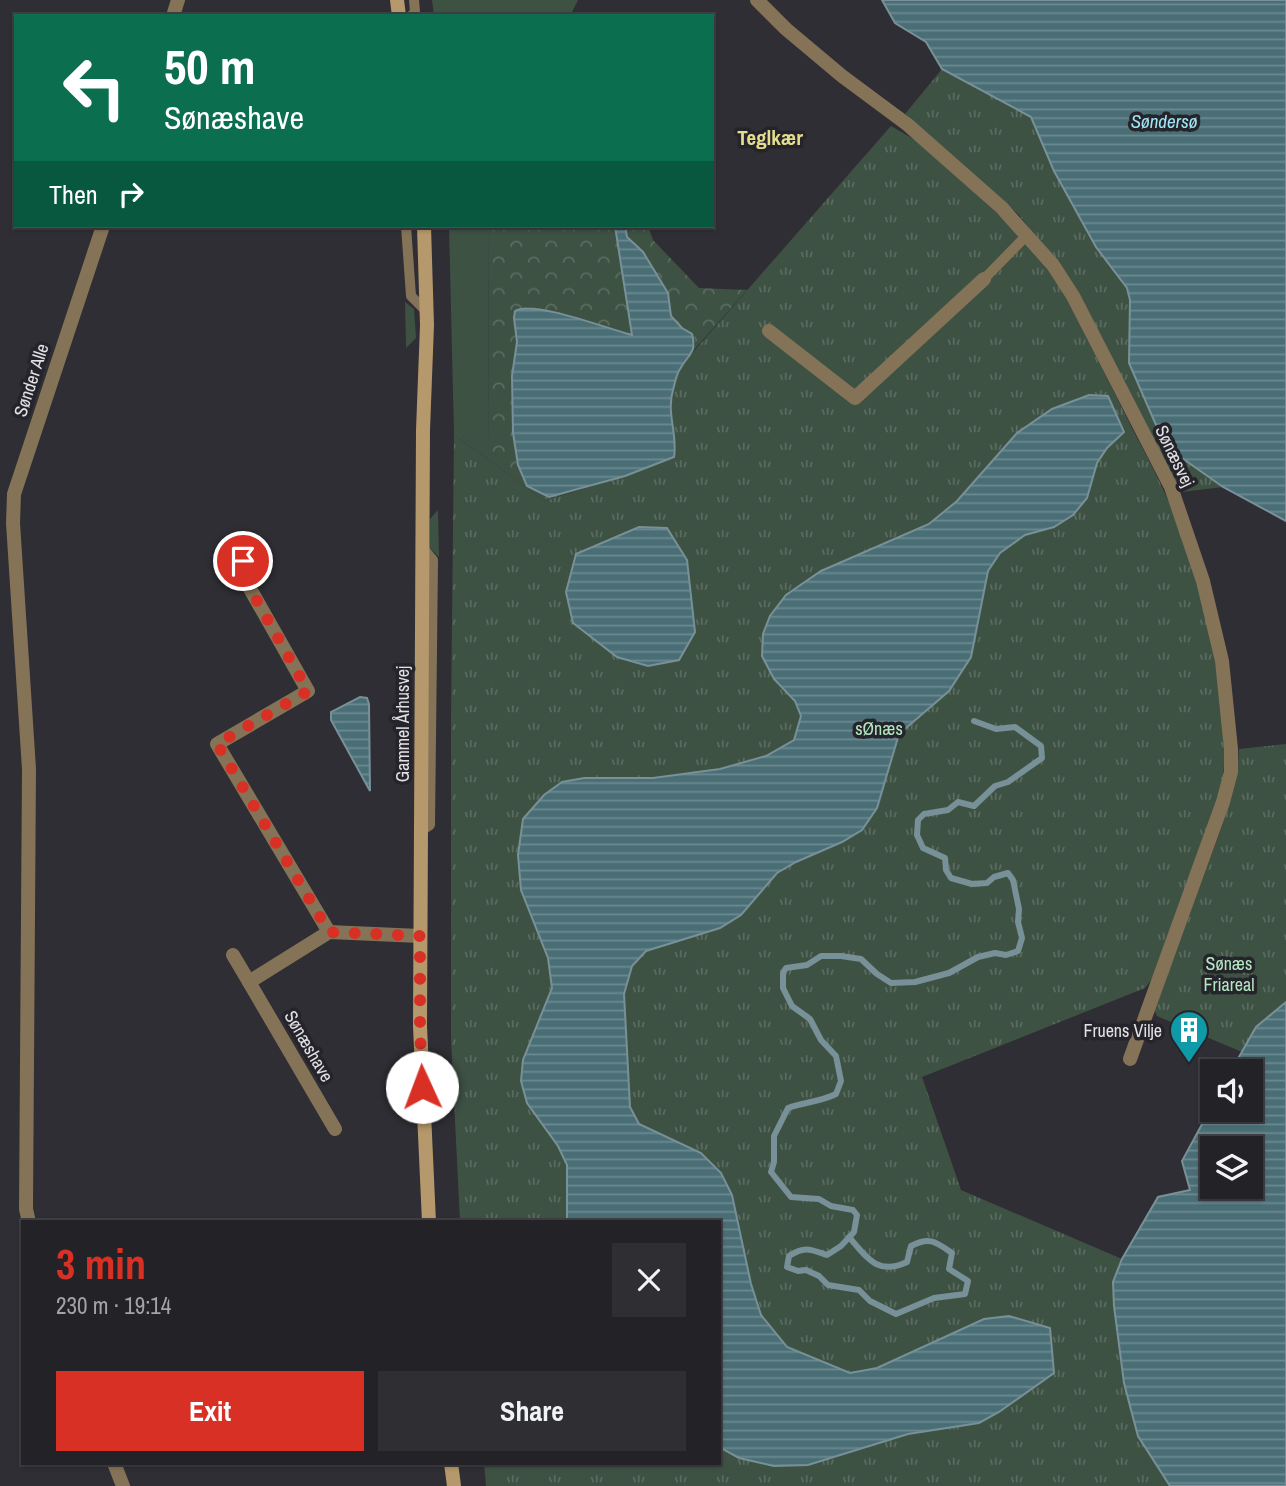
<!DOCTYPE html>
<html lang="en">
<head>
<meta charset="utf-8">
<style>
	:root { --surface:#232227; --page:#2f2f33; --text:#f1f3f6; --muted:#a3a4a7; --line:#403f44; --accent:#d93025 }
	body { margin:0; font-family:"Archivo Narrow",sans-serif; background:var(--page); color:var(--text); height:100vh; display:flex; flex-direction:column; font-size:26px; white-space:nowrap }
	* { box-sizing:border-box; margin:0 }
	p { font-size:23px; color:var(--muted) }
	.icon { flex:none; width:38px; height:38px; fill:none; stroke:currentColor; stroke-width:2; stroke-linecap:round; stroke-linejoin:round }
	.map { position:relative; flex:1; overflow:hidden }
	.drawer { position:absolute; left:21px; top:1220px; width:700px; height:245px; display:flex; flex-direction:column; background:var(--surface); border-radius:0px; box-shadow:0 2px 5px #0004,0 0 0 2px var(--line) }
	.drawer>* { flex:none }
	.hud { position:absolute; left:14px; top:14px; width:700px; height:214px; border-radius:0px; box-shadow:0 2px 5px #0004,0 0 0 2px var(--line); background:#0b6e4f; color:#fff; overflow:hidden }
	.buttons { position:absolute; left:1200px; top:1059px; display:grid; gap:14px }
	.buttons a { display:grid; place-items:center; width:63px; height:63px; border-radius:0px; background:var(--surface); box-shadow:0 2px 5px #0004,0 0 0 2px var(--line); font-size:35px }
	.pin { position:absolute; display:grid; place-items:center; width:60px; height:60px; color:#fff; margin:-30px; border:4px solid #fff; border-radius:50%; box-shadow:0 2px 7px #0007 }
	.me { position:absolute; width:77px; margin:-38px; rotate:358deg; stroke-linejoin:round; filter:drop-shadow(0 0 5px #0008) }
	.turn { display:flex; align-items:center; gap:24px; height:147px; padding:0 35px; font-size:32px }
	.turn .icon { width:91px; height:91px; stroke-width:2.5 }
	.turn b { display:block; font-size:49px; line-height:60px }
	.then { display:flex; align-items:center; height:66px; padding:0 35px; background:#0003; gap:14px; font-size:26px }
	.round { display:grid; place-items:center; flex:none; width:74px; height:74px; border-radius:0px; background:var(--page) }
	.overview { display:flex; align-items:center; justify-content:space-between; height:119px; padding:0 35px }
	h1 { font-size:42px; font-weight:700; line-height:52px; color:var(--accent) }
	.primary-button { display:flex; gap:14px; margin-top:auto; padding:14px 35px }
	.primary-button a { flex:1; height:80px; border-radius:0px; background:var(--accent); color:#fff; font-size:28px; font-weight:700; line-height:80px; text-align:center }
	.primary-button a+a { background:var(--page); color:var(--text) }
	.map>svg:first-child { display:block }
	.grass { fill:#3e5244 }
	.forest { fill:url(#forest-crowns) }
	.park { fill:url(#park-tufts) }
	.water { fill:url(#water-rules); stroke:#789097; stroke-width:2; fill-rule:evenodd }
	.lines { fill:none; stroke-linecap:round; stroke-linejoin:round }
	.stream { stroke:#789097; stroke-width:6 }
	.lane { stroke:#857357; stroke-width:10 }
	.street { stroke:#857357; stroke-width:14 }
	.secondary { stroke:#b5986b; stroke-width:14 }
	.route { stroke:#d93025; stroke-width:12; stroke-dasharray:0 21.6 }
	.labels { text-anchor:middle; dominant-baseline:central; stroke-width:7; stroke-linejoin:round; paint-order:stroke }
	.street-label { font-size:18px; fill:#e2e1e5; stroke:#25242a }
	.park-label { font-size:18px; fill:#b3e7c3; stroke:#25242a }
	.poi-label { font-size:18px; fill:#e2e1e5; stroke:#25242a; text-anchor:end }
	.water-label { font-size:19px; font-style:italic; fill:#a0e5f6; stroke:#25242a }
	.quarter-label { font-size:21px; font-weight:bold; fill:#e5dd8e; stroke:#25242a }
</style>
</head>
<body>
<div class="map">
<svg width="1286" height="1486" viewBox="0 0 1286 1486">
	<defs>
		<pattern id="forest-crowns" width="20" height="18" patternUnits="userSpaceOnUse" patternTransform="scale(1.75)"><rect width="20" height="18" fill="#3e5244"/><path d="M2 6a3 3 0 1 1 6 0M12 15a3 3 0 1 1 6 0" fill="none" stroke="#5a6b5f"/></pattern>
		<pattern id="park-tufts" width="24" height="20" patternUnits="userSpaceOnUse" patternTransform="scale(1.75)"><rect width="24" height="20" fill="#3e5244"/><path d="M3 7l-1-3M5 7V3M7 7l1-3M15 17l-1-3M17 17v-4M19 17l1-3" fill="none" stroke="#5a6b5f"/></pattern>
		<pattern id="water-rules" width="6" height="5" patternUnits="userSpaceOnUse" patternTransform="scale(1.75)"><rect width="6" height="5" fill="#4a6e76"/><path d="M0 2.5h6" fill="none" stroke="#6c8990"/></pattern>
	</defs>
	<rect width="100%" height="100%" fill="#2f2e34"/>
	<g class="grass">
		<polygon points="432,0 578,0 570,16 434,16"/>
		<polygon points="449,226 489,226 488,459 454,435"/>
		<polygon points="405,302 414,309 416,338 406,348"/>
		<polygon points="438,510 439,557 429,547 430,519"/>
	</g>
	<g class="forest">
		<polygon points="489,226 615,226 632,336 545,310 527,307 514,318 517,342 512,376 549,497 581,489 544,501 488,459"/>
		<polygon points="625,226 648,226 653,240 699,288 747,290 693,351 695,343 671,315 668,293 643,252 627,237"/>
	</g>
	<g class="park">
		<polygon points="942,69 1031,117 1054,171 1096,247 1127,287 1130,300 1129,363 1156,425 1182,458 1223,487 1181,492 1064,271 1018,214 905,114"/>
		<path d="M891 126 917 141 1017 231 1051 273 1064 292C1087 338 1110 384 1133 430 1152 466 1171 502 1184 541 1202 592 1215 646 1220 701 1223 731 1227 760 1221 790L1152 979 1145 988 922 1077 961 1190 1122 1259 1113 1282 1114 1306 1124 1383 1138 1436 1170 1486H486L484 1463H719V1222L460 1221 451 1039V719L454 435 488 459 544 501 625 476 676 446C670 421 666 393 680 369 683 363 689 357 694 351Z"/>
		<path d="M1286 744V1002L1256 1027 1242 1052 1157 1016 1154 1010C1171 966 1187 922 1203 878 1218 836 1237 794 1239 749Z"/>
	</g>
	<g class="water">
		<polygon points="882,0 1286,0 1286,521 1223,487 1182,458 1156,425 1129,363 1130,300 1127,288 1096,247 1054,171 1031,117 942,69 926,42 895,23"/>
		<path d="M615 226H625L627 237 643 252 668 293 671 316 682 328 692 334C697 353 689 353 680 369 676 375 675 383 673 390 666 414 678 434 674 457L625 476 549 497 527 486 518 465 513 433 512 376 517 342 514 318 515 311C534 300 608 329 632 335Z"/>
		<polygon points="1089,395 1108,396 1124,432 1107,448 1097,463 1087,498 1073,515 1054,527 1025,535 1000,553 988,571 971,657 949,691 899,734 877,808 862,830 842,842 796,862 777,873 741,915 720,928 646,951 632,966 624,994 630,1107 639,1124 701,1153 721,1173 732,1195 751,1284 761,1315 787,1347 850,1373 877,1368 984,1319 1009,1316 1050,1328 1054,1373 999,1412 979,1423 908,1434 808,1465 774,1466 739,1458 719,1447 719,1222 567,1221 567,1165 558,1146 527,1103 521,1081 523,1060 552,988 548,958 521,890 518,855 523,819 544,795 562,782 584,778 653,778 720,769 766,756 794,740 801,716 795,701 774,679 762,656 763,634 770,616 786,595 821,571 929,524 957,501 1017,433 1052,409"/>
		<polygon points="639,527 667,528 687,560 695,632 679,660 648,666 617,657 573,623 566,592 576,554"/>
		<polygon points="360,697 367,698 369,704 370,791 331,720 331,712"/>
		<path d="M1286 1002V1486H1170L1138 1436 1130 1406 1124 1383 1114 1306 1113 1282 1122 1259 1158 1197 1190 1190 1182 1161 1213 1104V1110H1251V1071H1231L1256 1027ZM1251 1148V1186H1213V1148Z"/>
	</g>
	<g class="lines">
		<path class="stream" d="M849 1237C867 1258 878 1276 907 1262L911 1246C930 1236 936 1242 952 1253L949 1269 968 1281 965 1294 934 1298 896 1314 870 1301 859 1290 828 1285 819 1276 806 1270 798 1271 787 1267 789 1256C804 1246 810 1249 827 1255L841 1246 854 1232 857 1215 853 1210 831 1206 819 1199 791 1197 771 1172 774 1162V1136L788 1108C804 1102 820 1102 836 1094L841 1081 836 1056 821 1040 810 1019 792 1006 783 988V973L786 968 807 965 821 956H841L861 959 877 974 891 983 915 982 949 973 978 957 995 953 1006 955 1018 951 1022 938 1018 922 1019 909 1013 880 1008 873 994 877 987 883 972 884 951 878 946 870 945 858 923 848 917 835 918 820 924 814 948 810 958 802 974 806 995 786 1008 782 1042 758 1041 746 1015 727 996 729 974 721"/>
		<g class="lane">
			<polyline points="411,16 415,12 414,0"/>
			<polyline points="406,226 411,296 427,312"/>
			<polyline points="984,279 1027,235"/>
			<polyline points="421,831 430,825 433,560 423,548"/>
		</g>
		<g class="street">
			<polyline points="757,0 786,29 842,76 908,125 1002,208 1053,265 1073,296 1171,487 1203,581 1222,661 1231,749 1231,772 1223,802 1130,1059"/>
			<polyline points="173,16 178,0"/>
			<polyline points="769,331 855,398 984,279"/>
			<polyline points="243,544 244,578 308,691 217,744 329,932"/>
			<polyline points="233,955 249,982 329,932 420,936"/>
			<polyline points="249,982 335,1129"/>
			<polyline points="29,1222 26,1209 29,769 13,523 14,494 103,226"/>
			<polyline points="114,1463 123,1486"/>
		</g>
		<g class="secondary">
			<polyline points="397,0 399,16"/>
			<polyline points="424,226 427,325 423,430 420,1026 429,1222"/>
			<polyline points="451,1463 454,1486"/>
		</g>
	</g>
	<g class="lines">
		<polyline class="route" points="243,561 244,578 308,691 217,744 329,932 420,936 420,1026 422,1087"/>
	</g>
	<defs>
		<symbol id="building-pin" viewBox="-11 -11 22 30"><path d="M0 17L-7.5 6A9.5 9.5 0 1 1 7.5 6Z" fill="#0f9aa8" stroke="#25242a"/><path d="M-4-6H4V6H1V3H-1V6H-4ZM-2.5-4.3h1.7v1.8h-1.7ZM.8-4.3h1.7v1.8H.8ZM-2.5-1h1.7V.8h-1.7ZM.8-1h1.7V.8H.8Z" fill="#fff"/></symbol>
	</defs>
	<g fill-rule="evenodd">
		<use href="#building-pin" x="1167" y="1008" width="44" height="60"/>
	</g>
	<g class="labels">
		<g class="street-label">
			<text transform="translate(31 380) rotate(-72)">Sønder Alle</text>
			<text transform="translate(1175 456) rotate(64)">Sønæsvej</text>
			<text transform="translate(402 724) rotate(-90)">Gammel Århusvej</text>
			<text transform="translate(309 1046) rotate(60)">Sønæshave</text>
		</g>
		<g class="park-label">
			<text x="879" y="728">sØnæs</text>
			<text x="1229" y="963">Sønæs<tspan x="1229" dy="21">Friareal</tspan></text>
		</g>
		<g class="poi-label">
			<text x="1162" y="1030">Fruens Vilje</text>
		</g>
		<g class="water-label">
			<text x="1164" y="121">Søndersø</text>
		</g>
		<g class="quarter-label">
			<text x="770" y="137">Teglkær</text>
		</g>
	</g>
</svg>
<div class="buttons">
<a><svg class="icon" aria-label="sound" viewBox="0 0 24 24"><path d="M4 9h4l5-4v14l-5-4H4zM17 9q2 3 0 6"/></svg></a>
<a><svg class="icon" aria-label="layers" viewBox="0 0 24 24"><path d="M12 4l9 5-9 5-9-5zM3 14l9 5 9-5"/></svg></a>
</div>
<div class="pin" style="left:243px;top:561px;background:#d93025"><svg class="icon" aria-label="arrive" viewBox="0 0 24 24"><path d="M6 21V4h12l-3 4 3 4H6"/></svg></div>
<svg class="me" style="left:422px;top:1087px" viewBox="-20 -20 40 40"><circle r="19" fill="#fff"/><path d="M0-13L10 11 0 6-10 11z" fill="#d93025"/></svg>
<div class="hud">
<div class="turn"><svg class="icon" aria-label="left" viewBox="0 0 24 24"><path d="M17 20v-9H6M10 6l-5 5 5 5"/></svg><div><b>50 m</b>Sønæshave</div></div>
<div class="then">Then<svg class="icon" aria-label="right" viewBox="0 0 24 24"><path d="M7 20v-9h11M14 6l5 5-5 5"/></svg></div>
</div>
<section class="drawer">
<div class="overview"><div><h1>3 min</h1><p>230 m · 19:14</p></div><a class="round"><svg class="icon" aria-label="close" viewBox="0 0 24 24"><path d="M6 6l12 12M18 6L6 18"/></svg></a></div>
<div class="primary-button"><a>Exit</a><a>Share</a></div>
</section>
</div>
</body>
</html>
